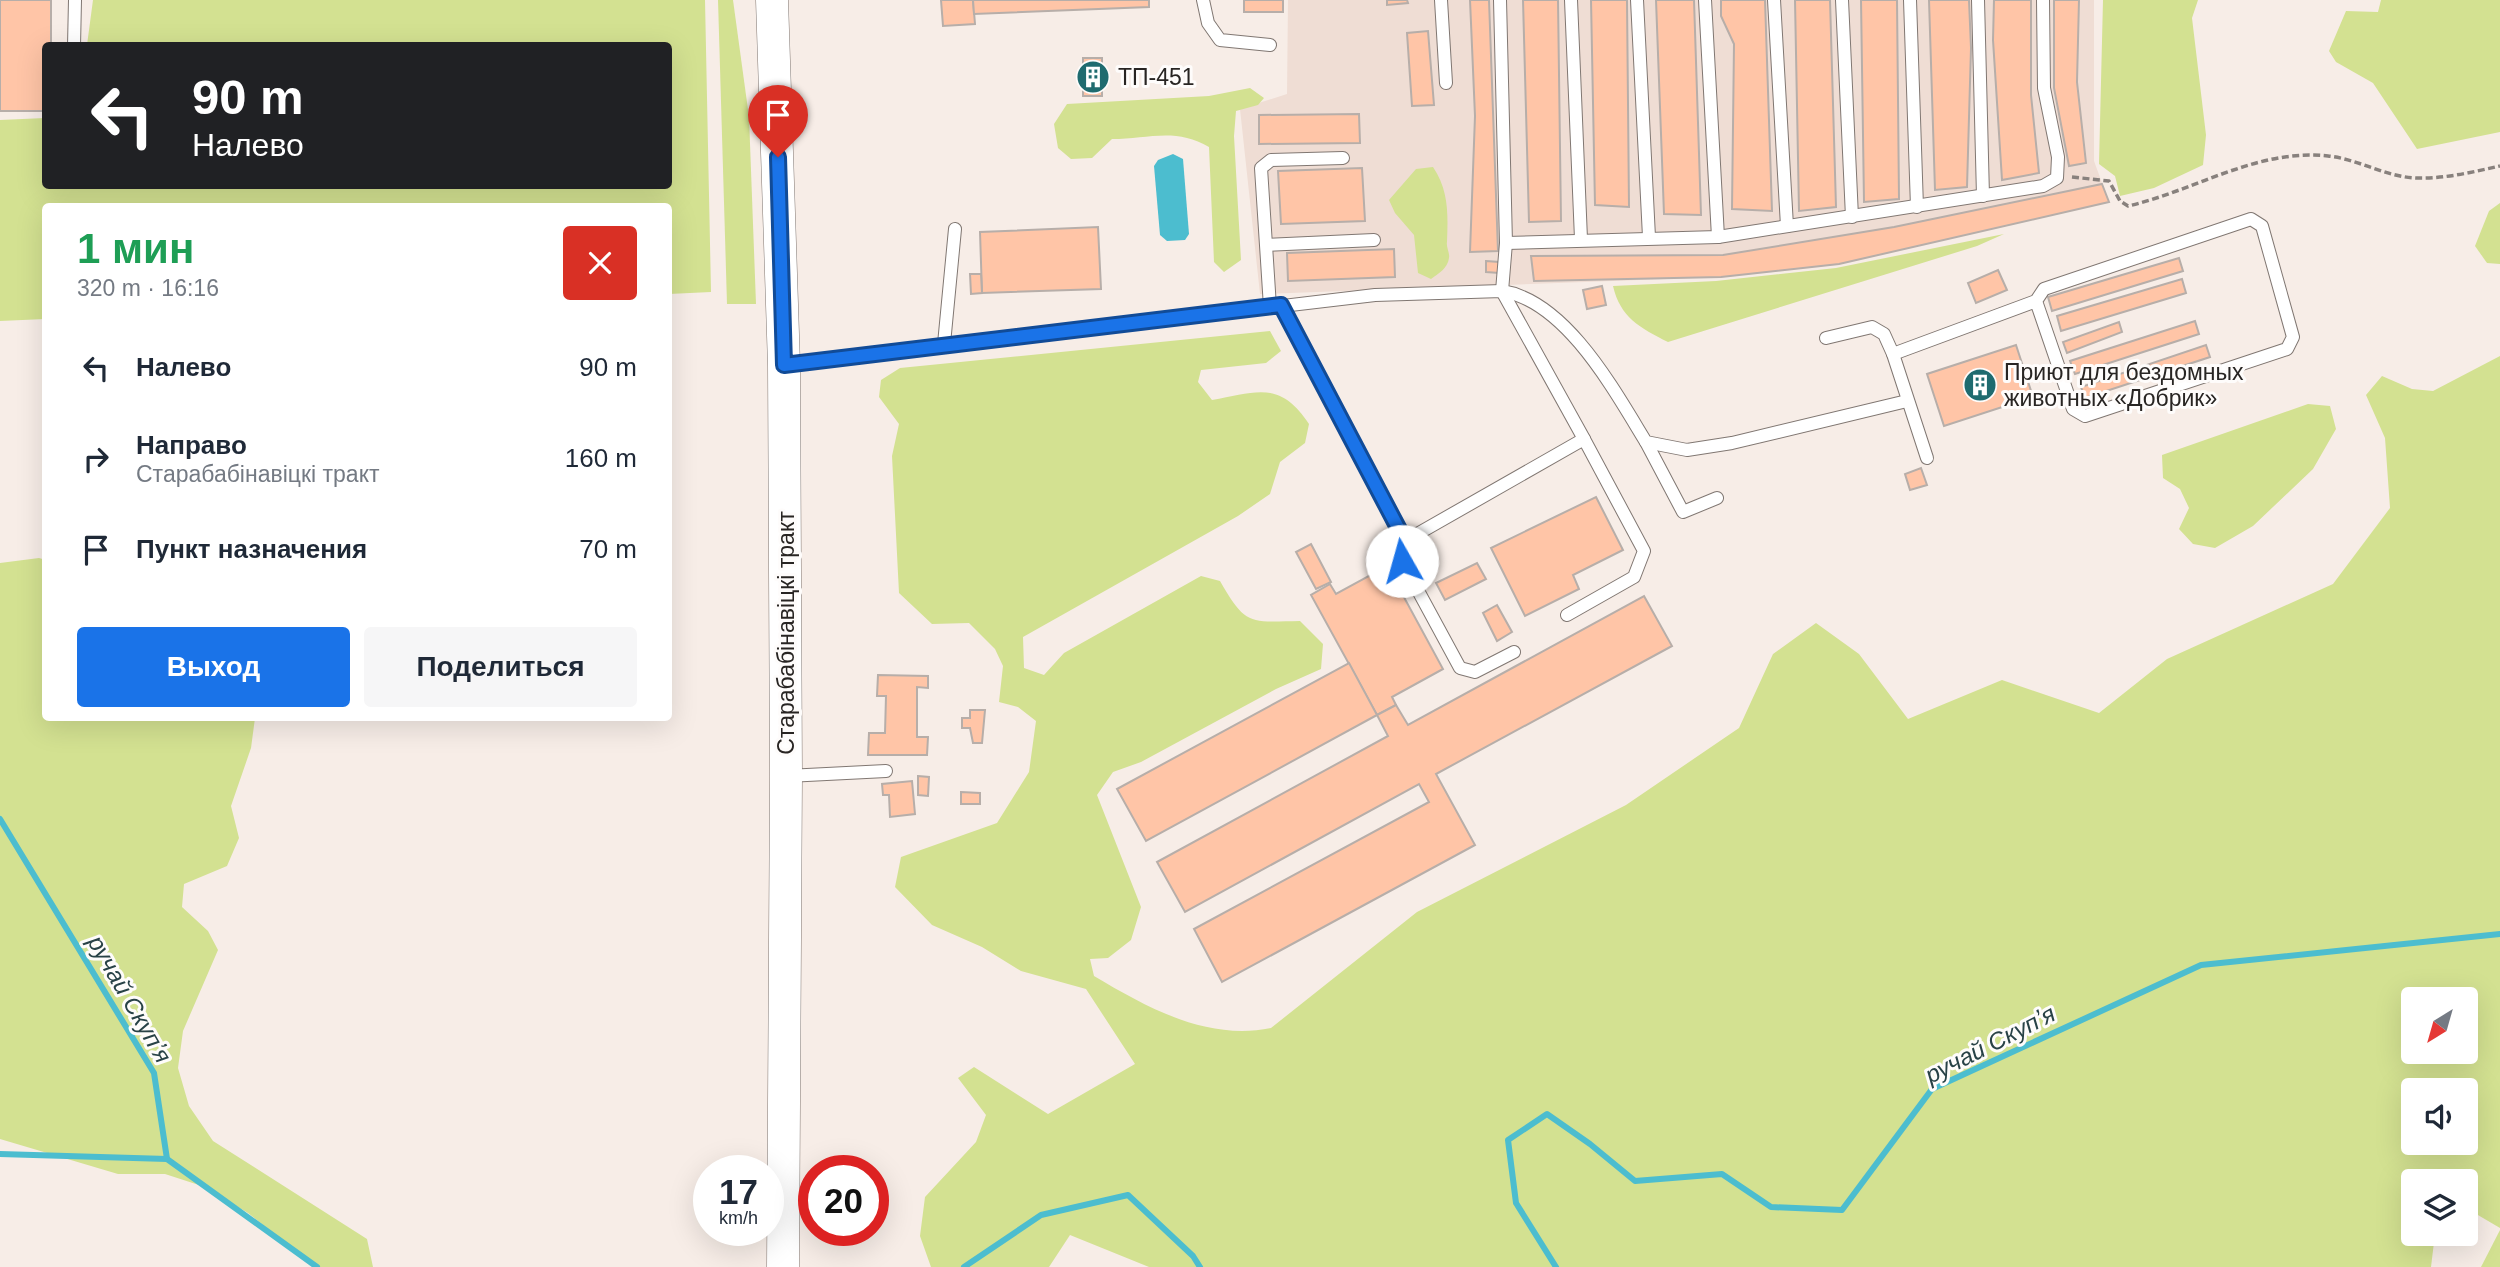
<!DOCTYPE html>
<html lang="ru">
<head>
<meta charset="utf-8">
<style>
	:root { --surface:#fff; --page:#f6f6f7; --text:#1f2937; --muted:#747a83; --accent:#1a73e8 }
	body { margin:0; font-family:Helvetica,sans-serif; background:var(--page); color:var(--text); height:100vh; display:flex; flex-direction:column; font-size:26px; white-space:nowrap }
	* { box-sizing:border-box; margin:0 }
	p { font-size:23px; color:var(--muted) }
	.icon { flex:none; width:38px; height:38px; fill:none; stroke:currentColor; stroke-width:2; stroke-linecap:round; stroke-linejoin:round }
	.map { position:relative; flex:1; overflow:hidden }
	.details { position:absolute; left:42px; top:203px; width:630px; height:518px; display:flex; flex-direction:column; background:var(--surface); border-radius:7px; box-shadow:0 7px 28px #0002 }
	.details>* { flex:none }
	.guide { position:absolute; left:42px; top:42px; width:630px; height:147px; border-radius:7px; box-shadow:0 7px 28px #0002; background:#202124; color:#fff; overflow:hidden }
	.needle { width:46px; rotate:217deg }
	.fabs { position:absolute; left:2401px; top:987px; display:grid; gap:14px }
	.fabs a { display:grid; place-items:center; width:77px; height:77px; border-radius:7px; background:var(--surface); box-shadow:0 7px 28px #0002; font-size:35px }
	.speed { position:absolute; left:693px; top:1155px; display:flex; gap:14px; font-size:35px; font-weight:700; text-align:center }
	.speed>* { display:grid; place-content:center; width:91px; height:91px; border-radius:50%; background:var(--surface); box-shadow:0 7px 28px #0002; line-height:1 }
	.speed small { font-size:18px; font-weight:400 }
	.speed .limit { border:10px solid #d22; background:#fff; color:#111 }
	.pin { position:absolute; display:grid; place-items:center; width:60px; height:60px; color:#fff; margin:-72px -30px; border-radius:50% 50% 50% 0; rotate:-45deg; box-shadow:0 0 7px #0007 }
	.pin .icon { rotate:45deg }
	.me { position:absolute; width:77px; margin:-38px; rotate:353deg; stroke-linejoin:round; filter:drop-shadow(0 0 5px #0008) }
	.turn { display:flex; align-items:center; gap:24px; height:147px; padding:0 35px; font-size:32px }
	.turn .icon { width:91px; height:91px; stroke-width:2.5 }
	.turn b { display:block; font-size:49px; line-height:60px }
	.round { display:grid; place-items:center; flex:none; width:74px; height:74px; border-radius:7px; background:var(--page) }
	.summary { display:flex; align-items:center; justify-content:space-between; height:119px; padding:0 35px }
	h1 { font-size:42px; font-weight:800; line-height:52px; color:#1e9e55 }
	.action { display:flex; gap:14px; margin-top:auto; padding:14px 35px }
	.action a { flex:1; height:80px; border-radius:7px; background:var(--accent); color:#fff; font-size:28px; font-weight:800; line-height:80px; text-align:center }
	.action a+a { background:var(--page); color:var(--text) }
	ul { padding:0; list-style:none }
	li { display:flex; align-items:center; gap:21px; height:91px; padding:0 35px }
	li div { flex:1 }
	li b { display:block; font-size:26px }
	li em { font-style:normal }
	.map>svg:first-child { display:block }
	.built { fill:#efddd4 }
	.green { fill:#d3e191; fill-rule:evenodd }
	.water { fill:#4cbdcf }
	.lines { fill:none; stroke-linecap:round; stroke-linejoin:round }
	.stream { stroke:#4cbdcf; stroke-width:6 }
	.building { fill:#ffc5a7; stroke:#b7aea9; stroke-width:2 }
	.service-casing { stroke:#807772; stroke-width:14 }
	.tertiary-casing { stroke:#807772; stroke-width:33 }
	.path { stroke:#88817d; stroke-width:3.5; stroke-dasharray:7 3.5; stroke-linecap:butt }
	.service { stroke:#fff; stroke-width:12 }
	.tertiary { stroke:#fff; stroke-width:32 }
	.route-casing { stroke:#114b97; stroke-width:18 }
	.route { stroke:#1a73e8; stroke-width:12 }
	.labels { text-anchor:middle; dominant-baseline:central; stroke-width:6; stroke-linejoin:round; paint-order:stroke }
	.poi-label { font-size:23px; fill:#282523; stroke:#fefcfb; text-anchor:start }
	.street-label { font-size:23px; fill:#282523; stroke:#fefcfb }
	.water-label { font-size:24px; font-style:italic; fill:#284246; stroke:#fefcfb }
</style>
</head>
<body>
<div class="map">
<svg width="2500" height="1267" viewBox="0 0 2500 1267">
	<rect width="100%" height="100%" fill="#f7ede7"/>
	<polygon class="built" points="1288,0 2094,0 2094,161 2109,202 1839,264 1721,277 1260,294 1240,109 1287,94"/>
	<g class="green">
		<polygon points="93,0 705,0 711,292 669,294 668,206 46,206 45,319 0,321 0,120 45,118 46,186 668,186 668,46 87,45"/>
		<polygon points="718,0 733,0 749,117 756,304 727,304"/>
		<polygon points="2103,0 2198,0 2192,18 2206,135 2203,165 2154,188 2120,196 2115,176 2099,164"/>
		<polygon points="2381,0 2500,0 2500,132 2417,149 2373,83 2336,62 2329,51 2346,11 2378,12"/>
		<path d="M1250 88 1264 98 1258 105 1236 111 1234 136 1241 260 1224 272 1214 262 1209 147C1176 127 1147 139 1112 139L1092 158 1071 159 1058 148 1054 124 1067 104 1209 96Z"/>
		<path d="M1433 167C1449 191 1448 214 1447 242 1446 247 1450 253 1449 258 1448 268 1438 274 1431 279L1418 273 1414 235 1395 213 1389 200 1416 169Z"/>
		<polygon points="2500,203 2500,264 2487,263 2475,246 2489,211"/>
		<path d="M2004 234 1977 246 1668 342C1640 328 1620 317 1613 286L1716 281 1836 268Z"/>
		<path d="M1270 331 1281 351 1266 363 1201 370 1198 382 1212 400C1257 392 1280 380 1309 424L1305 443 1280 462 1270 494 1238 516 1023 637 1024 668 1044 675 1064 653 1201 576 1220 581C1246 626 1249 622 1300 621L1323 644 1321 669 1276 689 1141 762 1113 772 1097 795 1141 907 1131 940 1108 958 1090 959 1094 976C1148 1008 1207 1041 1271 1028L1417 912 1626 805 1739 728 1773 654 1816 623 1859 654 1908 719 2002 680 2099 713 2167 659 2333 584 2390 508 2385 438 2366 395 2382 376 2412 389 2433 391 2500 356V1228L2466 1208V1181H2413V1234H2435L2431 1267H1149L1070 1235 1049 1267H931L920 1236 925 1197 976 1142 986 1115 958 1078 974 1067 1048 1114 1135 1064 1086 989 1021 971 982 947 932 925 895 887 901 857 997 823 1029 772 1036 721 1018 707 999 702 1003 666 995 649 969 623 932 624 899 593 892 456 899 424 879 397 881 380 900 368ZM2413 999H2466V1052H2413ZM2413 1090H2466V1143H2413Z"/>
		<polygon points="2308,404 2330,406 2336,429 2313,469 2253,526 2215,548 2193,544 2179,529 2189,508 2180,489 2163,478 2162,455"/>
		<polygon points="39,558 46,560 46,718 255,718 251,748 231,806 239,838 227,866 184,884 182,907 208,931 218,950 183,1031 178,1068 189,1106 213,1141 367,1239 373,1267 316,1267 248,1213 205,1187 165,1174 118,1174 0,1139 0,563"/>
		<polygon points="2500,1230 2500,1267 2481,1267"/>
	</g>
	<polygon class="water" points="1173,154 1183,159 1189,234 1185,240 1167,241 1160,235 1154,166 1158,160"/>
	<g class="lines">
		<g class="stream">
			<polyline points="0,819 154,1073 167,1159 317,1267"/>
			<polyline points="0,1154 167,1159"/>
			<polyline points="964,1267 1041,1215 1128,1195 1193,1256 1200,1267"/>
			<polyline points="1556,1267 1516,1203 1508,1140 1547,1114 1590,1144 1635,1181 1722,1174 1771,1207 1842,1210 1932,1089 2201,965 2500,934"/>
		</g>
	</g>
	<g class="building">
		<polygon points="0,0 51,0 51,46 46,46 46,111 0,111"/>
		<polygon points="941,0 973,0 975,24 943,26"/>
		<polygon points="973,0 1149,0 1149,7 974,14"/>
		<rect x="1244" y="0" width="39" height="12"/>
		<polygon points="1387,0 1407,0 1408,3 1387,5"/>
		<polygon points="1470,0 1489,0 1498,251 1470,252 1475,116"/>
		<polygon points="1523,0 1558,0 1561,221 1529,222"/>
		<polygon points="1591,0 1627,0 1629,207 1595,205"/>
		<polygon points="1656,0 1694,0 1701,215 1664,214"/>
		<polygon points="1721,0 1765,0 1772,211 1732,209 1734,44 1721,16"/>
		<polygon points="1795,0 1830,0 1836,207 1799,211"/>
		<polygon points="1861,0 1897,0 1899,199 1864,202"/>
		<polygon points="1929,0 1969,0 1971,48 1967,187 1935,190"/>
		<polygon points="1994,0 2031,0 2031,95 2039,173 2002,180 1993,40"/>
		<polygon points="2054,0 2079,0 2077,82 2086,163 2069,166 2054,88"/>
		<polygon points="1428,31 1434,105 1412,106 1407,33"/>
		<rect x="1083" y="58" width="19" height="38"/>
		<polygon points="1359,114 1360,143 1259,144 1259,115"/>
		<polygon points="1362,168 1365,221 1281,224 1278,171"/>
		<polygon points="2102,184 2109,202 1839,264 1721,277 1534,281 1531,256 1723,255 1894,227"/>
		<polygon points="1098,227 1101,289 982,293 980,232"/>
		<polygon points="1394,249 1395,277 1288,281 1287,253"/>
		<polygon points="2179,258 2183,271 2052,311 2048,297"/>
		<polygon points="1486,261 1499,262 1499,273 1486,272"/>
		<polygon points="1998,270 2007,290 1976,303 1968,283"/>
		<polygon points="970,274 981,274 982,293 971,294"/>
		<polygon points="2182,279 2186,293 2061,331 2057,316"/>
		<polygon points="1602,286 1606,305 1587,309 1583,290"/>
		<polygon points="2195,321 2199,334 2075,374 2070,361"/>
		<polygon points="2119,322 2122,332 2067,353 2063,342"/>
		<polygon points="2016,345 2033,397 1944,426 1927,374"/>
		<polygon points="2206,345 2210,357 2085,398 2081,387"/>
		<polygon points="1921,468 1927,485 1910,490 1905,474"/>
		<polygon points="1596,497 1623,550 1573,575 1579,589 1525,616 1491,548"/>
		<polygon points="1311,544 1331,582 1316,589 1296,552"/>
		<polygon points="1477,563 1486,579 1445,600 1436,583"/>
		<polygon points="1387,566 1443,669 1392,697 1396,705 1377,715 1311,595 1330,584 1336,594"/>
		<polygon points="1644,596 1672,646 1436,774 1475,845 1222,982 1194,929 1429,802 1419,784 1185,912 1157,862 1388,736 1377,715 1396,705 1408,725"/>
		<polygon points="1497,605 1512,632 1497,641 1483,613"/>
		<polygon points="1349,663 1377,715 1146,841 1117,789"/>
		<polygon points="878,675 928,676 928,688 917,687 917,737 928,737 927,755 868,755 869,733 885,733 886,696 877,696"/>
		<polygon points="970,710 985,710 982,743 973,743 970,728 962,728 962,718 970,718"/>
		<polygon points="918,776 929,777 928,796 918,795"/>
		<polygon points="912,781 915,814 890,817 889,795 883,795 882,784"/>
		<polygon points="961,792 980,793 980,804 961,804"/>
	</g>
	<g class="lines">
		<defs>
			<g id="service">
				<polyline points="1203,0 1208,23 1220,40 1270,45"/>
				<polyline points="1441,0 1446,83"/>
				<polyline points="1500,0 1506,243 1502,291 1584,439"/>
				<polyline points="1571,0 1581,239"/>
				<polyline points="1637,0 1649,237"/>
				<polyline points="1705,0 1718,237"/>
				<polyline points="1774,0 1787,226"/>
				<polyline points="1842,0 1852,217"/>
				<polyline points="1910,0 1917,207"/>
				<polyline points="1978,0 1983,196"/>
				<polyline points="74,46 75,0"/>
				<polyline points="1506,243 1718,237 2043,186 2057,178 2058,157 2044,88 2043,0"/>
				<polyline points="1267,245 1374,240"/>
				<polyline points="1281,305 1405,541"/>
				<polyline points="1270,307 1261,168 1271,160 1343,158"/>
				<polyline points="1826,338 1872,327 1884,334 1893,354 1927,458"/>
				<polyline points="944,344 955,229"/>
				<polyline points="1893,354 2036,301 2044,289 2251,219 2262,226 2293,337 2287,349 2085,416 2073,409 2036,301"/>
				<path d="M785 365 1375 295 1502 291C1566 301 1614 390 1646 442L1687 450 1732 443 1907 401"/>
				<polyline points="1646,442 1683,512 1717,498"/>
				<polyline points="1514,652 1475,672 1460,668 1402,561 1405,541 1584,439 1644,551 1634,577 1567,615"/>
				<polyline points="787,776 886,771"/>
			</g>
			<polyline id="tertiary" points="772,0 784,365 786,776 783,1267"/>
		</defs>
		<use href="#service" class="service-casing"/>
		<use href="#tertiary" class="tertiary-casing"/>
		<path class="path" d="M2072 177 2109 181 2120 201 2128 206C2194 191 2258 148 2328 156 2358 159 2386 177 2416 178 2444 179 2473 172 2500 166"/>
		<use href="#service" class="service"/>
		<use href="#tertiary" class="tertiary"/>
	</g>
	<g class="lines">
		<defs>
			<polyline id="route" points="778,157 784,365 1281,305 1405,541 1402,561"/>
		</defs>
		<use href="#route" class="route-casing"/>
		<use href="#route" class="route"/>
	</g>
	<defs>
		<symbol id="building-disc" viewBox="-11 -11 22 22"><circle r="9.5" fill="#1f6b6f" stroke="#fefcfb"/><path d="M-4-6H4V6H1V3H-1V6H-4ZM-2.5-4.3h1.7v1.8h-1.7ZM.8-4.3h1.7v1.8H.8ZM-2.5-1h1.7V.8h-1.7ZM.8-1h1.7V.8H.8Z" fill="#fff"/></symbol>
	</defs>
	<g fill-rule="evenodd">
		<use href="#building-disc" x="1074" y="58" width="38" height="38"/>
		<use href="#building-disc" x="1961" y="366" width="38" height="38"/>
	</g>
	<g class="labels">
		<g class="poi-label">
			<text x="1118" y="77">ТП-451</text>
			<text x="2004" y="372">Приют для бездомных<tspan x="2004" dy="26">животных «Добрик»</tspan></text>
		</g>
		<g class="street-label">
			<text transform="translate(786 633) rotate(-90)">Старабабінавіцкі тракт</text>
		</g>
		<g class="water-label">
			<text transform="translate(130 999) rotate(60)">ручай Скупʼя</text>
			<text transform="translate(1990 1044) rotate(-27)">ручай Скупʼя</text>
		</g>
	</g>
</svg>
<div class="fabs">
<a><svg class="needle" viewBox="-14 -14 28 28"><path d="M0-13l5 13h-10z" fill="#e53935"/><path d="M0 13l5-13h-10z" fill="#747a83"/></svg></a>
<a><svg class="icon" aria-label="sound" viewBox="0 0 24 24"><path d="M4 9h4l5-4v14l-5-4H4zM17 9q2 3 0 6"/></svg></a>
<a><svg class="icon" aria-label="layers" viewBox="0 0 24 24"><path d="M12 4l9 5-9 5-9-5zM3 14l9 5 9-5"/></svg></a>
</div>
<div class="speed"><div>17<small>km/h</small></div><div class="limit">20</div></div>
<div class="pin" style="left:778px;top:157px;background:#d93025"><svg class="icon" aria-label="arrive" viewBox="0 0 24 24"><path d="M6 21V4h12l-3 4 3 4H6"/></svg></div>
<svg class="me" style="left:1402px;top:561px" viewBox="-20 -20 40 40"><circle r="19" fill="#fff"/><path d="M0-13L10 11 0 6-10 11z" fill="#1a73e8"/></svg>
<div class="guide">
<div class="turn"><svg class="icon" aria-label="left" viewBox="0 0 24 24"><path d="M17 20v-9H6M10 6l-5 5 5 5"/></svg><div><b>90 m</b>Налево</div></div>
</div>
<section class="details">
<div class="summary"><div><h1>1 мин</h1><p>320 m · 16:16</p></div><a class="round" style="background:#d93025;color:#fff"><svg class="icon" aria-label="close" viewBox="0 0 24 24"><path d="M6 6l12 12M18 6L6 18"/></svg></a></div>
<ul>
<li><svg class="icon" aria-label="left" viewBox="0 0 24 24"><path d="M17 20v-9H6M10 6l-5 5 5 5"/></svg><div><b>Налево</b></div><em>90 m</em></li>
<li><svg class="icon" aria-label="right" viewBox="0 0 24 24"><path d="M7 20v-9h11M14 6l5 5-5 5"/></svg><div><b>Направо</b><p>Старабабінавіцкі тракт</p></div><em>160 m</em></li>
<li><svg class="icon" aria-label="arrive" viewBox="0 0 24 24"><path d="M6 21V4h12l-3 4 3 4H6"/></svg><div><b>Пункт назначения</b></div><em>70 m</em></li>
</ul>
<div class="action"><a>Выход</a><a>Поделиться</a></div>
</section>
</div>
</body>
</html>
